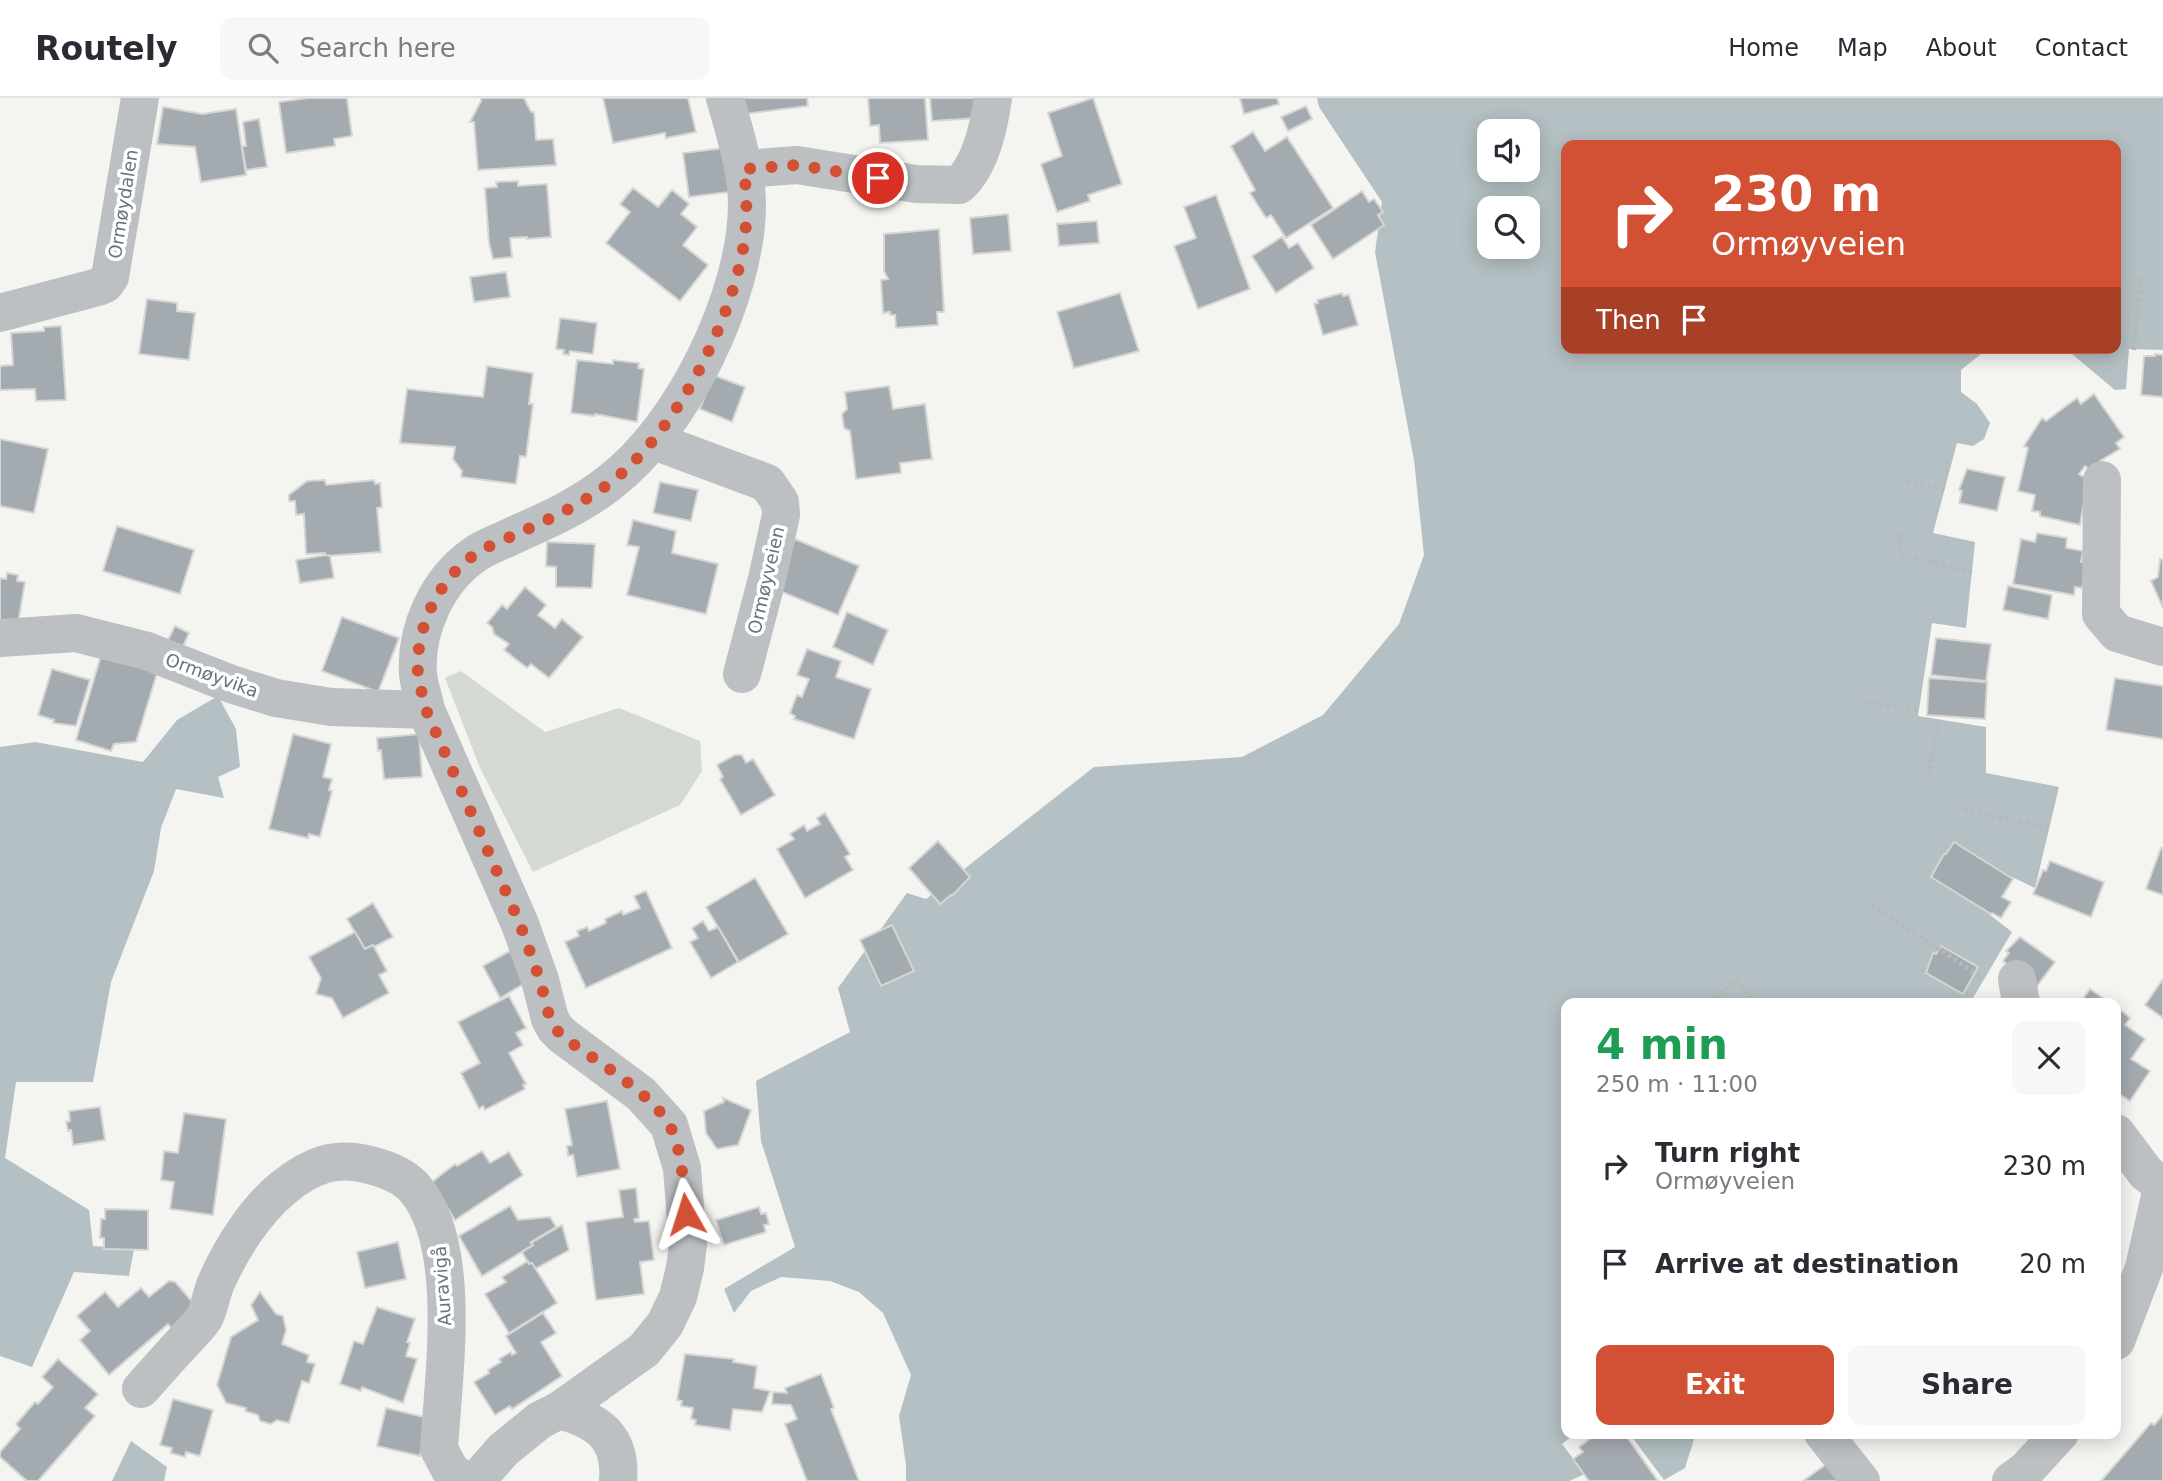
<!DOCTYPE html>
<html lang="en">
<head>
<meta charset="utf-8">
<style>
	:root { --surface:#fff; --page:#f7f7f7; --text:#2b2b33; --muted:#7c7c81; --line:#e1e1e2; --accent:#d25033 }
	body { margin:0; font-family:"DejaVu Sans",sans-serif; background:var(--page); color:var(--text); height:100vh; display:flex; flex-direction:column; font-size:26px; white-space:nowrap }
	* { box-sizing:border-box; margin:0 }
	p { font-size:23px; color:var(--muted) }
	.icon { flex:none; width:38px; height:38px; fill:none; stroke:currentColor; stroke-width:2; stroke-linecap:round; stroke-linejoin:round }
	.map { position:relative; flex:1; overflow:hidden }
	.sheet { position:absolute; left:1561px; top:900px; width:560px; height:441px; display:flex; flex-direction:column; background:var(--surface); border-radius:14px; box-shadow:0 4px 18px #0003 }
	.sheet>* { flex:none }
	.banner { position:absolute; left:1561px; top:42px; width:560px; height:214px; border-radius:14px; box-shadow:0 4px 18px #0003; background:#d25033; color:#fff; overflow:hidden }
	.controls { position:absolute; left:1477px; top:21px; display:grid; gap:14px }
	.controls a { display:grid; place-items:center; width:63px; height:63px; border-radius:14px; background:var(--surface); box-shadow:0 4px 18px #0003; font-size:35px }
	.pin { position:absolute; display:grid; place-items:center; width:60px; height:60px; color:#fff; margin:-30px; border:4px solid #fff; border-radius:50%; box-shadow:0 2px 7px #0007 }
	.me { position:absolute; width:77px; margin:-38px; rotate:354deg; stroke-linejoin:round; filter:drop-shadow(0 0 5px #0008) }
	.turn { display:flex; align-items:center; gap:24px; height:147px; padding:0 35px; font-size:32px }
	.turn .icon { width:91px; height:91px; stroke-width:2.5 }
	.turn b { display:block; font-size:49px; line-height:60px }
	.then { display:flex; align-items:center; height:66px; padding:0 35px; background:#0003; gap:14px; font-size:26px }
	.round { display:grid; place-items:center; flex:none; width:74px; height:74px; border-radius:14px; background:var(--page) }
	.overview { display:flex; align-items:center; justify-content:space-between; height:119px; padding:0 35px }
	h1 { font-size:42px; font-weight:600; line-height:52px; color:#1e9e55 }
	.action { display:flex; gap:14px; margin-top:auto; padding:14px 35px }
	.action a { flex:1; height:80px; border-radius:14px; background:var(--accent); color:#fff; font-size:28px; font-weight:600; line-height:80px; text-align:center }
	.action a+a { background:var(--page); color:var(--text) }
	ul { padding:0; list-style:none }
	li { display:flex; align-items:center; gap:21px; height:98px; padding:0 35px }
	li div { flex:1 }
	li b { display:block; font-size:26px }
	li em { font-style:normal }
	header { display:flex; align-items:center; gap:42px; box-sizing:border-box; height:98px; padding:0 35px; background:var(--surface); border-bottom:2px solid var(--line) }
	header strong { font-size:33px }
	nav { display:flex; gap:38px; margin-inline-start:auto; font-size:24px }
	.search { width:490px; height:63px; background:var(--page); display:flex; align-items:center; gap:18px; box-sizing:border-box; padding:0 24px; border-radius:14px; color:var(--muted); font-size:26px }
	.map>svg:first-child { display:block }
	.green { fill:#d4d9d1 }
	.water { fill:#b4c0c3; fill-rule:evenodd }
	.building { fill:#a4abb0; stroke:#d6d6d4; stroke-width:2 }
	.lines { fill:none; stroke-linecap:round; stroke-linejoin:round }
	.path { stroke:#b6b9bb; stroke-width:4.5; stroke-dasharray:3.5 3.5; stroke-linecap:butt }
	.minor { stroke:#bcc0c3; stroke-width:38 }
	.route { stroke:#d25033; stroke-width:12; stroke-dasharray:0 21.6 }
	.labels { text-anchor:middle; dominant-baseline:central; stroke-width:7; stroke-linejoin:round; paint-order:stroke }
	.street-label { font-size:18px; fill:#66757f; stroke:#fff }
</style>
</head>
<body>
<header>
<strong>Routely</strong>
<div class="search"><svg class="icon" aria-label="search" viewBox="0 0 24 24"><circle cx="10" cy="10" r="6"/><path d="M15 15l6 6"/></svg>Search here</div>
<nav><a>Home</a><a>Map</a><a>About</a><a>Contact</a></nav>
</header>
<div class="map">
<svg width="2163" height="1383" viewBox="0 0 2163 1383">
	<rect width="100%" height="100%" fill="#f4f4f1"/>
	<polygon class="green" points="461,573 545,634 619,610 700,643 702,673 680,707 533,774 480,670 445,580"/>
	<g class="water">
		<path d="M1317 0H2163V252L2129 251 2126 291 2115 292 2072 256 2041 250H2116V47H1566V250H2026L1981 256 1961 272V294L1977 306 1990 325 1984 341 1973 348 1957 345 1933 435 1975 444 1966 530 1932 525 1918 618 1986 629V675L2059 689 2035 790 2010 778 1985 813 2012 834 1970 905H1566V1335H1576L1562 1346 1585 1376 1569 1383H906V1367L899 1318 911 1277 883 1215 859 1194 830 1183 781 1179 751 1193 734 1215 724 1191 795 1149 761 1043 756 983 850 934 838 890 907 795 926 801 1094 669 1242 659 1323 617 1399 526 1424 457 1414 362 1375 154 1382 104 1319 9ZM1489 33H1528V72H1489ZM1489 110H1528V149H1489Z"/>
		<polygon points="218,598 236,631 240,669 218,679 224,700 176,691 161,730 154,773 111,884 93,984 16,984 5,1060 89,1112 93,1148 134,1151 129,1178 74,1174 32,1269 0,1258 0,649 35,644 143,664 177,622"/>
		<polygon points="1629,1335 1696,1335 1685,1370 1664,1382"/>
		<polygon points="131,1343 167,1369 164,1383 112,1383"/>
	</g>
	<g class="building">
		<polygon points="308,0 347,0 352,38 334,41 335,48 286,55 279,4"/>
		<polygon points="481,0 524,0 531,14 534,14 536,42 553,41 556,67 478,72 474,24 470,24 481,3"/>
		<polygon points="603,0 688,0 696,34 666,40 665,35 613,45"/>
		<polygon points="742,0 807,0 808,8 745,16"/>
		<polygon points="868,0 925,0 928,42 880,45 879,27 870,28"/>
		<polygon points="930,0 978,0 979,20 932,23"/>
		<polygon points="1093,0 1122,86 1088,97 1090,103 1057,114 1041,66 1062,58 1048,15"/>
		<polygon points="1240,0 1277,0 1279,6 1244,16"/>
		<polygon points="1306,8 1312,21 1288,33 1281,19"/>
		<polygon points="163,9 202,16 236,11 246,77 201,84 195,49 157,46"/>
		<polygon points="259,21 267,69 246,72 242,48 246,48 243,24"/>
		<polygon points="1253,34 1265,53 1287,39 1333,110 1286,140 1271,117 1266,120 1250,95 1255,92 1231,48"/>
		<polygon points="724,50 729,94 689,99 683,55"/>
		<polygon points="518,83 518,88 547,86 551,139 527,141 527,139 510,140 512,159 493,161 489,145 485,90 497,89 496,84"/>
		<polygon points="633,90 658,109 672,92 689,106 681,116 697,129 683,147 708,167 680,203 606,145 630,114 620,106"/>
		<polygon points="1362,93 1369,104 1374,101 1383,114 1378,117 1384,127 1333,161 1311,127"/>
		<polygon points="1216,97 1250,191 1198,211 1174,148 1196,140 1184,109"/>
		<polygon points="1008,116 1011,153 973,156 970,120"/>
		<polygon points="1097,123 1099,145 1059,148 1057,126"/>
		<polygon points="939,131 944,214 937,214 938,227 896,230 895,217 890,217 890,214 883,215 881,182 888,181 884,173 884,136"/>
		<polygon points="1282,139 1289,150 1298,145 1314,170 1276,195 1252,158"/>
		<polygon points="506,174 510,199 474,204 470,179"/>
		<polygon points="1120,195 1139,253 1074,270 1057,214"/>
		<polygon points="1342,195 1343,198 1349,197 1358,227 1323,237 1314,206 1318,205 1317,202"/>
		<polygon points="147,201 177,205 177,213 195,215 189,262 139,256"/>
		<polygon points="560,220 597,225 593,256 570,253 569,257 563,256 564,252 556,251"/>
		<polygon points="61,228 66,302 36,303 35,291 0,292 0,268 13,267 11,235 44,233 44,229"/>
		<polygon points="2155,256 2163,257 2163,299 2141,297 2144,258 2155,258"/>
		<polygon points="577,262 613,266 613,262 639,265 638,270 644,271 637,324 595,316 595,318 571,315"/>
		<polygon points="487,268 533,275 529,306 533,306 526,359 520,358 516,386 461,379 462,373 453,361 455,349 400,345 407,291 483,299"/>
		<polygon points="713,277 745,289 732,324 700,311"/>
		<polygon points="889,288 893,311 925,306 932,361 900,365 901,375 856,381 850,333 844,330 842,316 847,311 845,294"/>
		<polygon points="2094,296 2124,339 2116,345 2120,351 2100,363 2094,374 2085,368 2079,376 2088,382 2080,427 2040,418 2040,414 2032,413 2035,397 2018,393 2028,350 2024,348 2042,320 2046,323 2077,300 2081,306"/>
		<polygon points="0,341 48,351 34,415 0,408"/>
		<polygon points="1967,371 2005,379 1997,413 1959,405 1962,393 1959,392"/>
		<polygon points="325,382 326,387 374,382 375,386 380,385 382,409 377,410 381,454 326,458 325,455 306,456 304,416 296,417 295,403 289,403 289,397 307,383"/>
		<polygon points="660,384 698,392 691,423 653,415"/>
		<polygon points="633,422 676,433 672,455 718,466 706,516 627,497 639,449 627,447"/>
		<polygon points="117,428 194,452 180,496 103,473"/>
		<polygon points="2037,435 2067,440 2066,450 2083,453 2081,464 2087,465 2082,490 2075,489 2074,497 2013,486 2021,441 2035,444"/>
		<polygon points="795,441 859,468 838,517 775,491"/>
		<polygon points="547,444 595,446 592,490 556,489 556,469 546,468"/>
		<polygon points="326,457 330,458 334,480 300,485 296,462"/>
		<polygon points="2160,461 2163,462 2163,510 2151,483 2158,479"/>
		<polygon points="7,475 18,477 17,483 25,484 18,525 0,522 0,480 6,481"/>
		<polygon points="2008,488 2052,497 2048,521 2003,512"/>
		<polygon points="525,489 546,507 538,517 555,530 562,521 583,539 549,580 531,566 527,570 504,552 509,546 494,536 492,529 487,525 502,507 507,511"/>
		<polygon points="847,514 888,532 873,567 833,549"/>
		<polygon points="342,519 399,540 378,594 322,573"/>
		<polygon points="175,528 189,535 181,553 166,546"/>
		<polygon points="1936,540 1991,546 1986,583 1931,577"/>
		<polygon points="807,551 841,563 836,579 871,591 854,641 794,621 795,618 790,615 797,597 802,599 809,581 797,577"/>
		<polygon points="102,554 158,572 136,644 114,646 111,653 76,642"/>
		<polygon points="52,571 90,582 76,628 53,625 54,622 38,617"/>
		<polygon points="1929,580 1987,584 1985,621 1927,617"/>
		<polygon points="2115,580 2163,588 2163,641 2106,632"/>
		<polygon points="293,636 331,646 323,679 332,681 329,692 332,693 320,739 309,736 308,740 269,731"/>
		<polygon points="419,636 422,679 384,681 381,652 378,653 377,640"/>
		<polygon points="735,657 742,657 746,665 753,661 775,697 741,717 720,681 723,679 717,667"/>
		<polygon points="825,715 850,756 845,759 853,772 805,800 777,751 794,741 790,736 804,727 807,733 820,726 817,720"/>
		<polygon points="938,743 970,779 952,798 951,797 940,806 909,770"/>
		<polygon points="1954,744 2013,781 2002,799 2011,804 2001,820 1992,815 1991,816 1931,779 1944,756 1946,756"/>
		<polygon points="2161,750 2163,751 2163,797 2146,791"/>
		<polygon points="2050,763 2104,784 2091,819 2033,796 2043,772 2046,773"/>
		<polygon points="755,780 788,836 739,864 706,809"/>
		<polygon points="646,793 672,850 586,890 565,844 579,838 577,833 587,829 589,833 606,825 605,821 622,813 623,817 640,810 634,798"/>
		<polygon points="373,805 393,839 374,849 373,847 365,851 347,821"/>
		<polygon points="703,823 709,833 718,829 738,864 711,880 690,844 698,840 692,830"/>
		<polygon points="892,827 914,873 881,888 860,842"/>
		<polygon points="355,834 365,851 373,847 387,873 379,877 389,895 343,920 332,900 316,896 321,880 309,859"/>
		<polygon points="2020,839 2055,864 2037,888 2003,863 2009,855 2006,853"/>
		<polygon points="1941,848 1978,869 1963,896 1926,875 1933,855 1936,856"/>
		<polygon points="510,853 527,884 500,900 483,868"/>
		<polygon points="2163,881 2163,920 2145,907"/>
		<polygon points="2090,891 2110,905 2080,905"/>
		<polygon points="509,898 526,930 516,935 523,947 509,955 526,986 523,987 525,991 485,1012 483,1008 479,1011 461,975 480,965 458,924"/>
		<polygon points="2116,908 2130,920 2125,927 2145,941 2131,961 2150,973 2130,1003 2116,994"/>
		<polygon points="723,1000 751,1012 738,1047 717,1051 706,1035 704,1013 724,1004"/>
		<polygon points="607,1003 620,1071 577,1079 573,1057 568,1058 567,1048 572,1047 565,1011"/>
		<polygon points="100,1009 105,1042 73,1047 71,1032 68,1033 66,1024 70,1023 69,1013"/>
		<polygon points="184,1015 226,1021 213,1117 170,1111 174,1084 161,1082 164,1053 178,1055"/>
		<polygon points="482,1053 490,1065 509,1054 523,1077 455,1122 432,1084 455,1066 457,1068"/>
		<polygon points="636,1090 639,1120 634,1121 635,1124 649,1123 654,1162 640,1164 644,1196 596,1202 586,1124 623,1119 619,1092"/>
		<polygon points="510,1108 518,1122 550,1119 556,1129 531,1144 533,1147 482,1178 459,1138"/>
		<polygon points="759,1109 761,1116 766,1115 769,1126 764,1127 766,1134 724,1147 716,1122"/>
		<polygon points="105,1111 148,1112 148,1152 104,1151 104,1140 100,1140 101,1121 105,1121"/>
		<polygon points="562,1127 569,1152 535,1171 532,1165 529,1166 522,1154 533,1147 531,1145"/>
		<polygon points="398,1144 406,1181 365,1190 357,1154"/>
		<polygon points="528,1163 529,1166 532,1165 557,1205 509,1235 485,1196 506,1184 502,1179"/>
		<polygon points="169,1183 175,1184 196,1208 171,1230 168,1226 109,1277 80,1242 90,1233 77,1218 105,1194 118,1209 141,1190 149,1199"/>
		<polygon points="260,1194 276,1216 283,1218 286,1232 282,1246 309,1257 307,1264 315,1266 309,1285 302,1283 289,1325 277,1322 271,1326 260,1323 258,1317 245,1313 246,1310 226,1305 217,1287 231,1239 258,1222 251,1207"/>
		<polygon points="377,1209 415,1221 407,1244 410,1245 406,1258 417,1261 403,1305 362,1289 361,1293 340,1286 354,1243 363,1246"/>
		<polygon points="543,1215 556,1235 541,1244 562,1278 512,1311 510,1308 495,1317 474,1284 489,1275 488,1272 501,1264 499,1261 511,1254 512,1257 516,1255 506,1238"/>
		<polygon points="685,1256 734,1261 733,1264 757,1268 754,1290 770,1293 762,1314 733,1311 730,1332 695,1327 696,1322 691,1321 693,1310 681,1308 682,1303 677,1302"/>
		<polygon points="58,1261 98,1296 85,1310 95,1318 38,1383 27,1383 0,1359 0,1354 20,1331 16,1326 35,1304 38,1306 53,1289 42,1279"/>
		<polygon points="821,1276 834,1310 831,1311 859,1383 807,1383 785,1326 797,1321 791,1307 772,1306 773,1294 787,1295 785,1290"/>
		<polygon points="173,1301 213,1312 200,1358 186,1354 185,1359 171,1355 172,1350 160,1347"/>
		<polygon points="386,1310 428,1320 420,1358 377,1348"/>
		<polygon points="2163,1317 2163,1383 2101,1383 2151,1325 2154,1327"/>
		<polygon points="1598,1335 1602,1335 1605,1339 1610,1335 1624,1335 1658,1383 1589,1383 1573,1361 1583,1354 1579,1349"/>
		<polygon points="1828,1365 1841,1383 1803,1383"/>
	</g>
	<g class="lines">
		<g class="path">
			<polyline points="2134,252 2141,176"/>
			<polyline points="1907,383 1944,392"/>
			<polyline points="1901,436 1901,457 1972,474"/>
			<polyline points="1865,604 1919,612"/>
			<polyline points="1928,678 1939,622"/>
			<polyline points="1964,712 2049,730"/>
			<polyline points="1872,807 1981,879"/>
			<polyline points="1709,905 1735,882 1758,905"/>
		</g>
		<g class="minor">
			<path d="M744 71 797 67 916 86 959 87C981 67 989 28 993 0"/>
			<polyline points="0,215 98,189 105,186 110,179 140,0"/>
			<polyline points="654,343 767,385 780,404 781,417 767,481 742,576"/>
			<polyline points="2102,382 2101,516 2117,535 2163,549"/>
			<polyline points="0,540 76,535 147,553 231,586 276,600 331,609 426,612"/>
			<polyline points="2017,881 2021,905"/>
			<polyline points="2116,1035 2146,1075 2162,1087"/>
			<polyline points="2116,1243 2144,1170 2163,1085"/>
			<path d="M141 1291C156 1274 171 1257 187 1240 192 1234 200 1227 204 1220 210 1210 211 1196 216 1185 231 1151 254 1114 283 1090 311 1067 335 1058 370 1067 386 1071 406 1079 416 1092 463 1149 443 1281 439 1351L450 1372 464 1383"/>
			<path d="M560 1312C598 1323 622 1339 618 1383"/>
			<polyline points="1823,1335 1861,1383"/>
			<path d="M476 1383 503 1352 540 1322 560 1312 644 1252 665 1226 678 1199 685 1170 688 1147 682 1070 669 1027 641 996 563 938 555 930 550 921 540 882 520 826 426 612C424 600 419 588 418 576 415 532 437 483 474 457 485 449 500 444 512 438 546 423 580 408 609 385 682 330 746 199 747 108 747 72 735 35 725 0"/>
			<polyline points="2011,1383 2026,1372 2060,1335"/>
		</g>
	</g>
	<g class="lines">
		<path class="route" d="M686 1116C683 1088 683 1056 671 1030 655 997 593 961 563 939L555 930 550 921 540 882 520 826 426 612C424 600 419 588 418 576 415 532 437 483 474 457 485 449 500 444 512 438 546 423 580 407 610 385 673 337 727 233 742 156 748 127 747 100 744 71L797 67 878 80"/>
	</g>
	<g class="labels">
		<g class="street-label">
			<text transform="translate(123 106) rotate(-81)">Ormøydalen</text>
			<text transform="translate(766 482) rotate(-77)">Ormøyveien</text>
			<text transform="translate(212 577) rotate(20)">Ormøyvika</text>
			<text transform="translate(442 1188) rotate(-94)">Auravigå</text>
		</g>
	</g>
</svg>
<div class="controls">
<a><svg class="icon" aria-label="sound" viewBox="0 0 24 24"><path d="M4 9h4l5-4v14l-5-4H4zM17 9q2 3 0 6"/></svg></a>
<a><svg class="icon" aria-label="search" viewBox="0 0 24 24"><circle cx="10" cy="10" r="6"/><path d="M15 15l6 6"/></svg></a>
</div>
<div class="pin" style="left:878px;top:80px;background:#d93025"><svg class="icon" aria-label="arrive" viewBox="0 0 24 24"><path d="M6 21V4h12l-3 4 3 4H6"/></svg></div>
<svg class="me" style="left:686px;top:1116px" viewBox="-20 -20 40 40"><path d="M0-17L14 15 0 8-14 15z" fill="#d25033" stroke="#fff" stroke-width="4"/></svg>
<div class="banner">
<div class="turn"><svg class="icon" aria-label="right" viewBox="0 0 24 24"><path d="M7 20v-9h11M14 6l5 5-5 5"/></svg><div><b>230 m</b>Ormøyveien</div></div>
<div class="then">Then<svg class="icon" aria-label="arrive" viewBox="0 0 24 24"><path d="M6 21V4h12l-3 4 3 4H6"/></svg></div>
</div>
<section class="sheet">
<div class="overview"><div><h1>4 min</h1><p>250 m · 11:00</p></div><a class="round"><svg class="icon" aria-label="close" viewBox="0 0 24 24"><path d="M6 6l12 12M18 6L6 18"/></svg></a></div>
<ul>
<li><svg class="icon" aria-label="right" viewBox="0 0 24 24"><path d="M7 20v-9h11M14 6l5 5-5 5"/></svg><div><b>Turn right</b><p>Ormøyveien</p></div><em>230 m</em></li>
<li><svg class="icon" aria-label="arrive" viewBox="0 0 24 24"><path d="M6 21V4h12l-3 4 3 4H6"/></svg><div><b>Arrive at destination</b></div><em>20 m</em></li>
</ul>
<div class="action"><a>Exit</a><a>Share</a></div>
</section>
</div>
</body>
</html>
